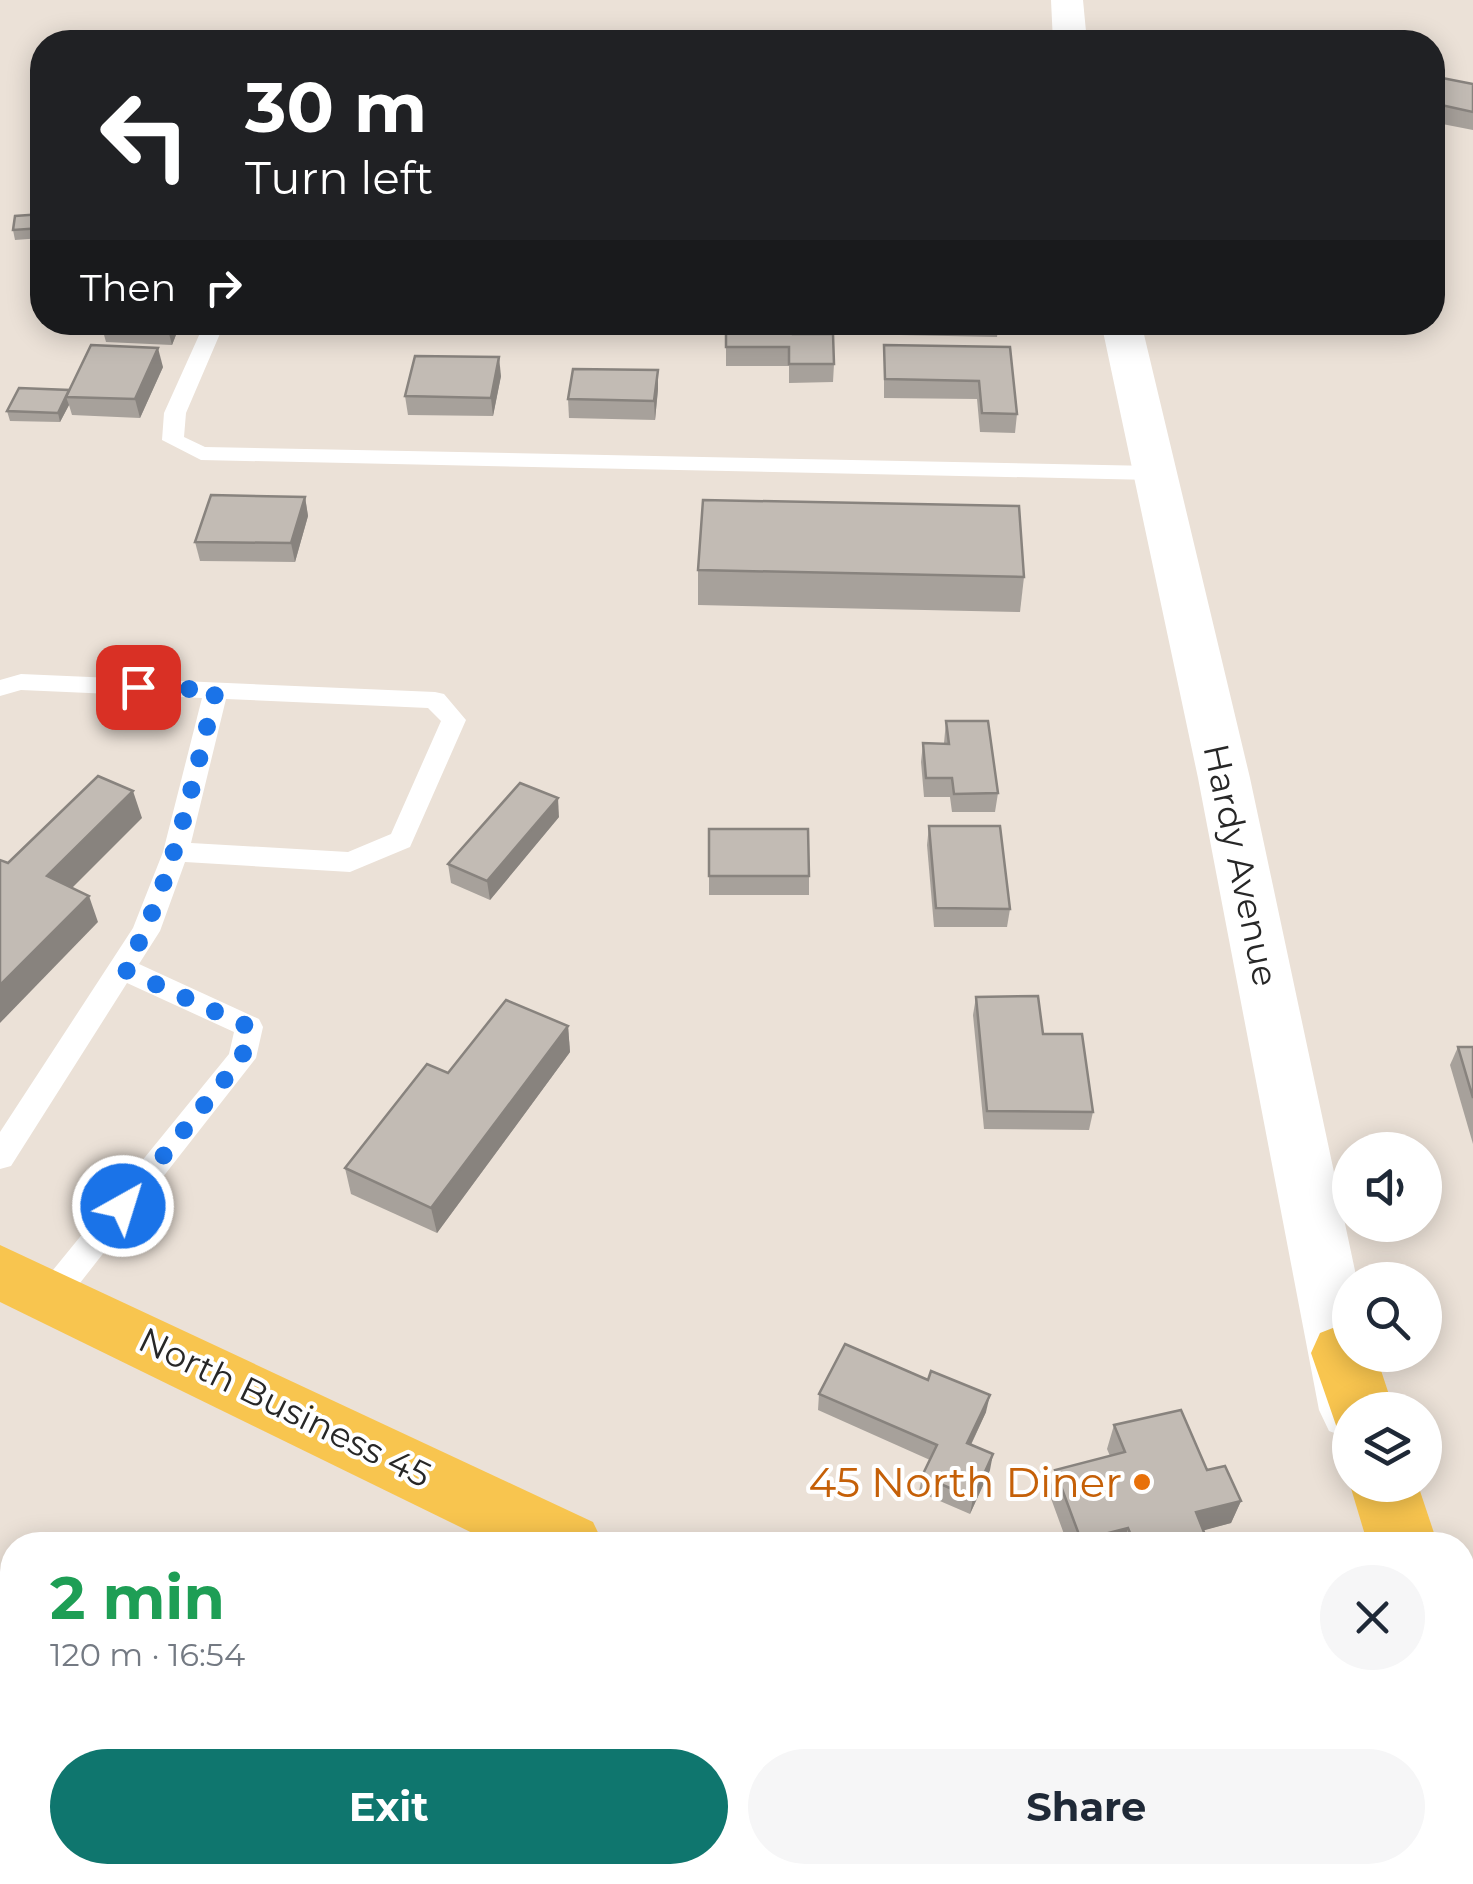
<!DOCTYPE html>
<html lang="en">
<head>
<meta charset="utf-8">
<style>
	:root { --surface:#fff; --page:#f6f6f7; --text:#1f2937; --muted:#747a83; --accent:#0f766e }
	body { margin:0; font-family:Montserrat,sans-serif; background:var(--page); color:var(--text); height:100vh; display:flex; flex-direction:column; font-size:38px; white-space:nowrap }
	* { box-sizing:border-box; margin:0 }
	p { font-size:32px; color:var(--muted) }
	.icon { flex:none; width:55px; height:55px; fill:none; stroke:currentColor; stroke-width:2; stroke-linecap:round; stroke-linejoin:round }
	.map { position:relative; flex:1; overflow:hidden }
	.side { position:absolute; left:0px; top:1532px; width:1475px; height:352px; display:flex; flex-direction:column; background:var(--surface); border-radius:40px 40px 0 0; box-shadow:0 5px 25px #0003 }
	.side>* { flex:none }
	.hud { position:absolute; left:30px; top:30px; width:1415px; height:305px; border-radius:40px; box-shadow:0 5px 25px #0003; background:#202124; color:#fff; overflow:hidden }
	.tools { position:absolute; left:1332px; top:1132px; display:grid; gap:20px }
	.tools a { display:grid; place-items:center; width:110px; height:110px; border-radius:50%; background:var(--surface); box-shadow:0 5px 25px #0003; font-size:50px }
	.pin { position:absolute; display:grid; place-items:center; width:85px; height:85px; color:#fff; margin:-42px; border-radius:20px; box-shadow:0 5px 15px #0006 }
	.me { position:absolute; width:110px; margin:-55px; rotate:39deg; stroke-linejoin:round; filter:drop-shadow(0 0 8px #0008) }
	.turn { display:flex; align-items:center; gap:35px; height:210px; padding:0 50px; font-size:45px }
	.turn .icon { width:130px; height:130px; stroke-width:2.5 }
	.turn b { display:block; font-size:70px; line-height:85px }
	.then { display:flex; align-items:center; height:95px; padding:0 50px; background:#0003; gap:20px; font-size:38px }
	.round { display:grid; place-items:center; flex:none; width:105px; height:105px; border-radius:52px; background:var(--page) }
	.headline { display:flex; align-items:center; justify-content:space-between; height:170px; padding:0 50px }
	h1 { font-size:60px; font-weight:700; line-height:75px; color:#1e9e55 }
	.primary-button { display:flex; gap:20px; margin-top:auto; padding:20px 50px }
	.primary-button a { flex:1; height:115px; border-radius:60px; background:var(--accent); color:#fff; font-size:40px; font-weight:700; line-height:115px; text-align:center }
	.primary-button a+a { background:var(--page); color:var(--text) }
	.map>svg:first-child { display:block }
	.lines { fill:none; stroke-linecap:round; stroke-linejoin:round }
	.lane { fill:#fff; fill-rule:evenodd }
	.secondary { fill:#fff; fill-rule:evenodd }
	.primary { fill:#f8c54f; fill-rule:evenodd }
	.wall { fill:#a7a19b }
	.shaded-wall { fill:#88837e }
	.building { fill:#c2bbb4; stroke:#88837e; stroke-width:2.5 }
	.route { stroke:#1a73e8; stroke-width:18; stroke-dasharray:0 32.4 }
	.food-dot { fill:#e8710a; stroke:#fff; stroke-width:4 }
	.labels { text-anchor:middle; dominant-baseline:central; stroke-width:8; stroke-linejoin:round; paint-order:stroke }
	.street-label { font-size:35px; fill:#272727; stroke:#fff }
	.near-food-label { font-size:42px; fill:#c56008; stroke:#fff; text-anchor:end }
</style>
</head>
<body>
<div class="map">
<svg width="1473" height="1884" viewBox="0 0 1473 1884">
	<rect width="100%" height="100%" fill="#ebe1d7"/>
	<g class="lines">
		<g class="lane">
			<polygon points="205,322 225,322 186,413 184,437 205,447 1153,466 1164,473 1153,480 201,460 162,440 164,413"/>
			<path d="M21 674 435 692 444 694 466 720 410 847 350 872 185 862 160 931 139 964 259 1019 263 1027 256 1058 62 1306 51 1310 40 1306 35 1296 40 1286 229 1054 234 1032 127 983 11 1166 0 1169V1132L133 928 163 852 202 698 21 690 0 696V680ZM226 699 428 708 441 721 391 834 348 852 191 843Z"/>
		</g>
		<g class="secondary">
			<polygon points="1051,0 1083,0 1087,42 1053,42"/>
			<polygon points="1101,322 1141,322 1250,778 1357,1280 1350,1280 1350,1355 1373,1355 1385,1410 1350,1410 1350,1439 1329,1431 1319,1410 1198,778"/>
			<polygon points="1462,1863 1469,1884 1391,1884 1390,1872 1462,1872"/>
		</g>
		<g class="primary">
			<polygon points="0,1245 593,1522 604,1545 497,1545 0,1302"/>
			<polygon points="1343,1324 1350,1327 1350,1355 1376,1355 1394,1410 1350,1410 1350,1436 1338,1431 1311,1353 1320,1333"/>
			<polygon points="1350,1485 1418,1485 1438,1545 1368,1545"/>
			<polygon points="1462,1653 1473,1658 1473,1743 1462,1739"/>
			<polygon points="1219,1872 1318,1872 1323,1884 1224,1884"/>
		</g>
	</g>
	<g class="wall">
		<polygon points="1432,76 1473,84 1473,130 1432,122"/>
		<polygon points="42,214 42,238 15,240 13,230"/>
		<polygon points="181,322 172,345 106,342 101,324"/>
		<polygon points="627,322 793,322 793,334 834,364 833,382 789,383 789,366 726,366 726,328 627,326"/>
		<polygon points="801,322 999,322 997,337 801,333"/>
		<polygon points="884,345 1010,347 1017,414 1015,433 980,432 977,399 884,398"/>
		<polygon points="163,367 140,418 72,415 69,405 60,422 10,421 7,411"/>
		<polygon points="658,370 658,389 655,420 569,418 568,399"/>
		<polygon points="501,376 493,416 408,415 405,396"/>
		<polygon points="305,497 308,516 295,562 200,561 195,542"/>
		<polygon points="698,570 1024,577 1020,612 698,605"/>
		<polygon points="946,721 998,793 995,812 952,812 950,797 924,797 921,762 923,743 944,743"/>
		<polygon points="559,817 490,900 451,883 448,864"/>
		<polygon points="929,826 1010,909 1007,927 934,927 927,845"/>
		<polygon points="709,829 809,876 809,895 709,895"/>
		<polygon points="976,997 1043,1034 1093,1112 1089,1130 984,1129 973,1015"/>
		<polygon points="568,1026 570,1052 437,1233 351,1194 345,1168 448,1073"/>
		<polygon points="1458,1047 1473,1047 1473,1144 1450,1065"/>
		<polygon points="819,1394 986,1412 971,1445 990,1470 970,1514 919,1492 922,1476 930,1460 818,1410"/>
		<polygon points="1114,1425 1207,1470 1241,1501 1231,1523 1203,1530 1209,1545 1068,1545 1049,1493 1055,1470 1110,1456 1107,1449"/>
	</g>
	<g class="shaded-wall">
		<polygon points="169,322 181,322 172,345 167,326"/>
		<polygon points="158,348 163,367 140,418 135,399"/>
		<polygon points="499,357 501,376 493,416 491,398"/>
		<polygon points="658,370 658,389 655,420 654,401"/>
		<polygon points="69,390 66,397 69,405 60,422 58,413"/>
		<polygon points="305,497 308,516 295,562 291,543"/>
		<polygon points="133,791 142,818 57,903 47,876"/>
		<polygon points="558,798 559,817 490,900 487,881"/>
		<polygon points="89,896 98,922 0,1023 0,985"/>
		<polygon points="568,1026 570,1052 437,1233 431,1208"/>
		<polygon points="990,1395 986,1412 964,1459 967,1443"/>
		<polygon points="993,1454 990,1470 970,1514 973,1498"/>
		<polygon points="1241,1501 1231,1523 1187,1535 1196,1512"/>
		<polygon points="1128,1528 1123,1545 1080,1545 1081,1540"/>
	</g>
	<g class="building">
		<polygon points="1432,76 1473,84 1473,112 1432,103"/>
		<polygon points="42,214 42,228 13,230 15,216"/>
		<polygon points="102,322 169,322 167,326 101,324"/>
		<polygon points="726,323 793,323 793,334 833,334 834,364 789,364 789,347 726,347"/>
		<polygon points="91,345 158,348 135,399 66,397"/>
		<polygon points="884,345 1010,347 1017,414 982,413 979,381 885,379"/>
		<polygon points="415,356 499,357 491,398 405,396"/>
		<polygon points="573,369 658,370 654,401 568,399"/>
		<polygon points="19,388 69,390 58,413 7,411"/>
		<polygon points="211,495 305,497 291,543 195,542"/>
		<polygon points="703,500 1019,506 1024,577 698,570"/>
		<polygon points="946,721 988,721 998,793 954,794 952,778 926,778 923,743 949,744"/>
		<polygon points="98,776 133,791 47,876 89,896 0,985 0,860 8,863"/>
		<polygon points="520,783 558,798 487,881 448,864"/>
		<polygon points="929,826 1000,826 1010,909 936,908"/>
		<polygon points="709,829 808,829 809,876 709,876"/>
		<polygon points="1038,996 1043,1034 1082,1034 1093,1112 987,1111 976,997"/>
		<polygon points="506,1000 568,1026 431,1208 345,1168 427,1064 448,1073"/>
		<polygon points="1458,1047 1473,1047 1473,1098"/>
		<polygon points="845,1344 928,1380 931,1371 990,1395 967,1443 993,1454 973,1498 922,1476 937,1445 819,1394"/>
		<polygon points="1181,1410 1207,1470 1225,1466 1241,1501 1196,1512 1209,1545 1135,1545 1128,1528 1081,1540 1055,1470 1125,1452 1114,1425"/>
	</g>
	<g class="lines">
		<path class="route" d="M123 1206 242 1058 249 1027 125 970C173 882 192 786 216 690L138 687"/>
	</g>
	<circle class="food-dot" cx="1142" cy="1482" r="10"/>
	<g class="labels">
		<g class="street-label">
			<text transform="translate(1241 865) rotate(78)">Hardy Avenue</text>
			<text transform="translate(285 1407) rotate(26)">North Business 45</text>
		</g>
		<g class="near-food-label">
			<text x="1122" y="1482">45 North Diner</text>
		</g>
	</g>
</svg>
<div class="tools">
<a><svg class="icon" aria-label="sound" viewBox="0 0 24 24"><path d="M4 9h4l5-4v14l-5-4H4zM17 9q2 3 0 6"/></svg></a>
<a><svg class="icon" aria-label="search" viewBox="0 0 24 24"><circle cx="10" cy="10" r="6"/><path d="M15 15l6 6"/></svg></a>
<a><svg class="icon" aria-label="layers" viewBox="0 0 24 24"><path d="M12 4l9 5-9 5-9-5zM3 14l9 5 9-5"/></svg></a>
</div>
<div class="pin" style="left:138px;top:687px;background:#d93025"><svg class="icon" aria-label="arrive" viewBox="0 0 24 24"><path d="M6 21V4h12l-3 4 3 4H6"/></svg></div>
<svg class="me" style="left:123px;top:1206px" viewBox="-20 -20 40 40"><circle r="17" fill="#1a73e8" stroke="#fff" stroke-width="3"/><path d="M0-11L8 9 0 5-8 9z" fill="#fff"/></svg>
<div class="hud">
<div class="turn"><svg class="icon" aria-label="left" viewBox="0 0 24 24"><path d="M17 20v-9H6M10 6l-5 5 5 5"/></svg><div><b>30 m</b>Turn left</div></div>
<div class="then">Then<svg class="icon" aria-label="right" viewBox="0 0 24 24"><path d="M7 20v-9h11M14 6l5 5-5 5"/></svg></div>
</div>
<section class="side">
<div class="headline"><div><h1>2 min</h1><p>120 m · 16:54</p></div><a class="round"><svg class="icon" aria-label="close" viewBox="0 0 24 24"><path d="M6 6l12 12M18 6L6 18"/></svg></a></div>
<div class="primary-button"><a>Exit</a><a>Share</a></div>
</section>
</div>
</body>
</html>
